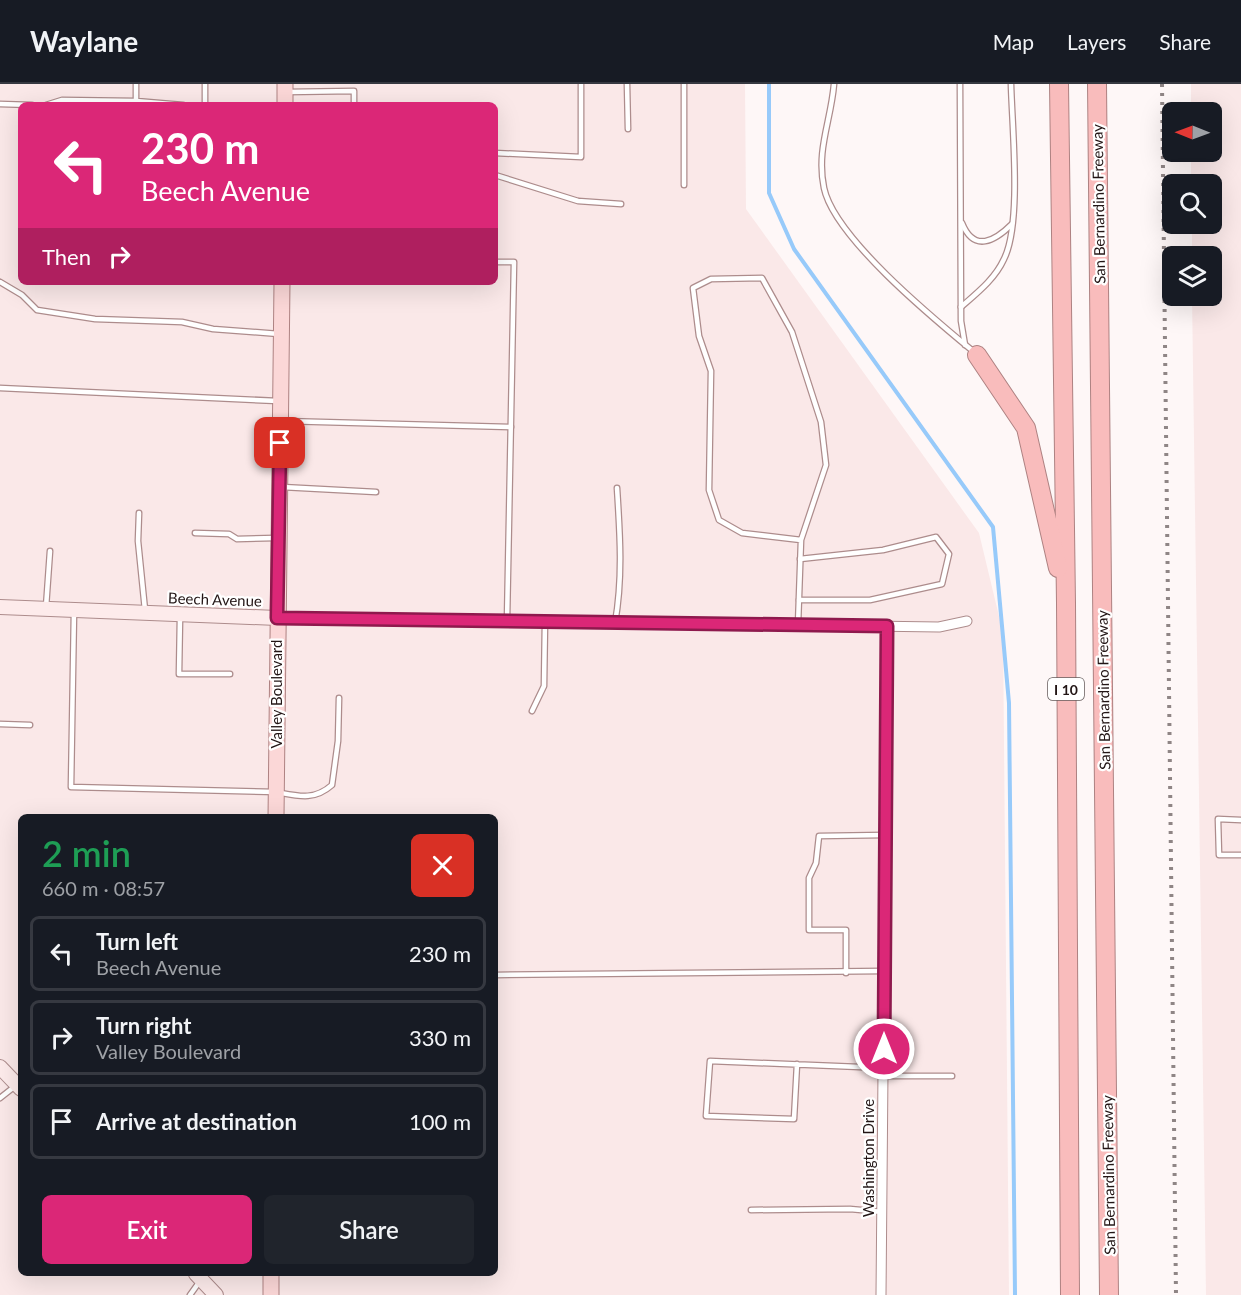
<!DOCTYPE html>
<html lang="en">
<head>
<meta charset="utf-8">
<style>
	:root { --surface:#171b24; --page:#20242c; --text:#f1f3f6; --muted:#9ea1a6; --line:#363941; --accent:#db2777 }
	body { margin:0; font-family:Lato,sans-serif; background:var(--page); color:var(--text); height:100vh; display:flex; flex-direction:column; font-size:22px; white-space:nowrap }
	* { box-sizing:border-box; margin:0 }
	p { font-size:20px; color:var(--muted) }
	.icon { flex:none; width:33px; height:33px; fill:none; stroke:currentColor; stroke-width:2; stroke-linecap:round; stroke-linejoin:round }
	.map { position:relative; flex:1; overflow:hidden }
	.panel { position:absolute; left:18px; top:730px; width:480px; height:462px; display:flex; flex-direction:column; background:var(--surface); border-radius:9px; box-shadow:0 6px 24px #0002 }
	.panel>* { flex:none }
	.hud { position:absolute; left:18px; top:18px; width:480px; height:183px; border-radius:9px; box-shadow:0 6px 24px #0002; background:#db2777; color:#fff; overflow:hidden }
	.needle { width:39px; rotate:271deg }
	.controls { position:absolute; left:1162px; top:18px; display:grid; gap:12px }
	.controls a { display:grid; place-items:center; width:60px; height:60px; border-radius:9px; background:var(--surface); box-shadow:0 6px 24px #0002; font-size:30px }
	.pin { position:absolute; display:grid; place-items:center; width:51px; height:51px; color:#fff; margin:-26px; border-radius:12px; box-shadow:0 3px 9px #0006 }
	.me { position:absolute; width:66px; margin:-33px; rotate:0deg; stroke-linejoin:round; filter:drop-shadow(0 0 4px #0008) }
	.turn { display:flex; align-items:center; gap:21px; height:126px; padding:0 24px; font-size:27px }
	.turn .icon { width:78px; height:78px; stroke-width:2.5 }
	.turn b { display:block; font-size:42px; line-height:51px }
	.then { display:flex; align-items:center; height:57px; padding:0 24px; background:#0003; gap:12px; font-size:22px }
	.round { display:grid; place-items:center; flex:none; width:63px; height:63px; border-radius:9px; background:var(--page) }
	.head { display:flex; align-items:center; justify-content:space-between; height:102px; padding:0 24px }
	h1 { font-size:36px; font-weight:600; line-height:45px; color:#1e9e55 }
	.button { display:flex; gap:12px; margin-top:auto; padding:12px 24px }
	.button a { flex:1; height:69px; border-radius:9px; background:var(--accent); color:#fff; font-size:24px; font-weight:600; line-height:69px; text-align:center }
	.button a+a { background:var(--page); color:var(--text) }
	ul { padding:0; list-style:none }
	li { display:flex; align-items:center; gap:18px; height:75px; margin:0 12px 9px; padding:0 12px; border:3px solid var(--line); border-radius:9px }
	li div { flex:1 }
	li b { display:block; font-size:22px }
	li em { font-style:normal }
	header { display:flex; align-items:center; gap:36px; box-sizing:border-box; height:84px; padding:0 30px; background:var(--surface); border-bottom:2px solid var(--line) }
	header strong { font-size:28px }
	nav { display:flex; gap:33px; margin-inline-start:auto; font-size:21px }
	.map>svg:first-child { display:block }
	.built { fill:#fae8e8; fill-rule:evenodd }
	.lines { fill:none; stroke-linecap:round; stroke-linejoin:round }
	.stream { stroke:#97cafa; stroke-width:4 }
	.lane-casing { stroke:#ad8c8c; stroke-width:7 }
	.street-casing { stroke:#ad8c8c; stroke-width:11 }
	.secondary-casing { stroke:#ad8c8c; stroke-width:16 }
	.primary-casing { stroke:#ae8282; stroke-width:17 }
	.highway-casing { stroke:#ae8282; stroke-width:20 }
	.lane { stroke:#fff; stroke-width:4.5 }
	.street { stroke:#fff; stroke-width:9 }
	.secondary { stroke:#fdebeb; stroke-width:14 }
	.primary { stroke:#fbd7d7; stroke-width:15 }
	.highway { stroke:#f9bcbc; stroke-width:18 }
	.rail { stroke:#8f8585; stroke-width:4; stroke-dasharray:3 6; stroke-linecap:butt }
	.route-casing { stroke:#8e194d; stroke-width:15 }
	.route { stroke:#db2777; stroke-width:10 }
	.labels { text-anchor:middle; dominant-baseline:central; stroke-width:4.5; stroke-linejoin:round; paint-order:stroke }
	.shield { fill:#fff; stroke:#645b5b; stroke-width:1.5 }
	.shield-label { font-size:14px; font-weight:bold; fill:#221515 }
	.street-label { font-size:15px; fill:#221515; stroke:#fff }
</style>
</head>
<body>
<header>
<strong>Waylane</strong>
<nav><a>Map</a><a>Layers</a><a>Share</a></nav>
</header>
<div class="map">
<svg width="1241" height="1211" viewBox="0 0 1241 1211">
	<rect width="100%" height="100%" fill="#fef7f7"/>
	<g class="built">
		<path d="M0 0H745L746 125 979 449 1003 549 1009 1211H0ZM21 21H495V198H21ZM21 734H495V1190H21Z"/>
		<polygon points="1191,0 1241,0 1241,1211 1206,1211 1192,212 1212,212 1212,172 1192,172 1192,140 1212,140 1212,100 1191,100 1191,68 1212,68 1212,28 1191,28"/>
	</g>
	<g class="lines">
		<polyline class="stream" points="769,0 769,109 794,165 993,443 1009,619 1015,1211"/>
		<defs>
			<g id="lane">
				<polyline points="136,0 136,17 183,21"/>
				<polyline points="627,0 628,45"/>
				<polyline points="684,0 684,101"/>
				<path d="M834 0C831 37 816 66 824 104 834 153 934 235 974 268"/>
				<polyline points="960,0 961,237 965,261"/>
				<polyline points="287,8 354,7 354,21"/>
				<polyline points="0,20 32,21"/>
				<polyline points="46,21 62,16 136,17"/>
				<polyline points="205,21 205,0"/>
				<polyline points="495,69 581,73 581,0"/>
				<polyline points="495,91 578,117 621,120"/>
				<path d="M962 139C974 169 995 157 1012 140"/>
				<polyline points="495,178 514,178 507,537"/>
				<polyline points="0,198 22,211 37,226 95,235 182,238 213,245 279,250"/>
				<path d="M961 223C977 209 995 195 1004 175 1022 139 1012 43 1011 0"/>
				<polyline points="0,304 278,317"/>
				<polyline points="283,337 511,343"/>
				<polyline points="282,403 376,408"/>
				<polyline points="139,429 138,457 145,526"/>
				<polyline points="195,449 229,450 237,455 275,454"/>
				<polyline points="799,516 870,516 942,500 949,470 936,453 883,466 800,475"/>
				<polyline points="46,523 50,467"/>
				<path d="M74 527 71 703 276 708C298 712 314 717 332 701L338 657 339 614"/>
				<polyline points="180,533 179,590 230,590"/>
				<path d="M615 539C623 494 620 450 617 404"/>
				<polyline points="798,541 801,456 742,449 719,436 709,406 711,287 699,252 693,204 711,195 762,194 792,248 821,338 826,381 801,456"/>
				<polyline points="532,627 544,602 545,537"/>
				<polyline points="0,640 30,641"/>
				<polyline points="1241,736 1218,735 1219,771 1241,771"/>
				<polyline points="846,889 846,846 809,846 809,794 816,779 819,752 885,751"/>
				<polyline points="495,891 884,887"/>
				<polyline points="797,980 794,1035 706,1032 710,977 884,984"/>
				<polyline points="884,992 952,992"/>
				<polyline points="0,1014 14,1003"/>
				<polyline points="751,1126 850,1125 883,1128"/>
				<polyline points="190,1211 200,1197"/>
			</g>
			<g id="street">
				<polyline points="277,534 939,543 967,537"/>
				<polyline points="881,1211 887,542"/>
			</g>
			<g id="secondary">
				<polyline points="0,523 277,534"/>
				<polyline points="0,983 21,1005"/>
				<polyline points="196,1190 216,1211"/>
			</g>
			<g id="primary">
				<polyline points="285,21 285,0"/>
				<polyline points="276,734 282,198"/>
				<polyline points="271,1211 271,1190"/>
			</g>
			<g id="highway">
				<polyline points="1059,0 1066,519 1070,1211"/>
				<polyline points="1097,0 1109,1211"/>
				<polyline points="977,271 1026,344 1058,484"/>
			</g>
		</defs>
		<use href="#lane" class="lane-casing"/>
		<use href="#street" class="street-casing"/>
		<use href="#secondary" class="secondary-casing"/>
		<use href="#primary" class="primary-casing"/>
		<use href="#highway" class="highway-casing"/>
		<use href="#lane" class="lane"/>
		<use href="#street" class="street"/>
		<use href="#secondary" class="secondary"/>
		<use href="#primary" class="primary"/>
		<use href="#highway" class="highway"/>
		<polyline class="rail" points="1162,0 1176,1211"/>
	</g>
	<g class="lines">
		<defs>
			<polyline id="route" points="280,359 277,534 887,542 884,965"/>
		</defs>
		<use href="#route" class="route-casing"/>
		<use href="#route" class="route"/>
	</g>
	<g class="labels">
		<rect class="shield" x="1048" y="594" width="36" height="22" rx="4.5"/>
		<g class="shield-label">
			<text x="1066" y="605">I 10</text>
		</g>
		<g class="street-label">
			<text transform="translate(1098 120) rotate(-91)">San Bernardino Freeway</text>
			<text transform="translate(215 515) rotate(2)">Beech Avenue</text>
			<text transform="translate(1103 606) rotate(-91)">San Bernardino Freeway</text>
			<text transform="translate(276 610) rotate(-90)">Valley Boulevard</text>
			<text transform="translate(868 1074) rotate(-90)">Washington Drive</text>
			<text transform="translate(1108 1091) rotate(-91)">San Bernardino Freeway</text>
		</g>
	</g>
</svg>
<div class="controls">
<a><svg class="needle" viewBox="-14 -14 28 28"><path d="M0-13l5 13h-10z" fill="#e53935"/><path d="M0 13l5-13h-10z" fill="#9ea1a6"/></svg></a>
<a><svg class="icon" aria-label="search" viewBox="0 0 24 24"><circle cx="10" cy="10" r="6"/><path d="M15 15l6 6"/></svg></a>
<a><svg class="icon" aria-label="layers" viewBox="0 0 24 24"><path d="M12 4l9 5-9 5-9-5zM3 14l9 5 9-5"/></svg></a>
</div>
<div class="pin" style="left:280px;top:359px;background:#d93025"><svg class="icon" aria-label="arrive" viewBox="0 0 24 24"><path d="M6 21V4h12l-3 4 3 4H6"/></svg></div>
<svg class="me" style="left:884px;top:965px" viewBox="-20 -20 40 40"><circle r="17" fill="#db2777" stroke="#fff" stroke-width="3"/><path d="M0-11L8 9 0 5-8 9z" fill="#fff"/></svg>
<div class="hud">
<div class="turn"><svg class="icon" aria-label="left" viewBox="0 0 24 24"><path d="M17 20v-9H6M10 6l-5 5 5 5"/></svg><div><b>230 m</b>Beech Avenue</div></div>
<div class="then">Then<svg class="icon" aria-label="right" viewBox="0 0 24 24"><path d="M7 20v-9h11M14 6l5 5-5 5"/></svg></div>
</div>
<section class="panel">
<div class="head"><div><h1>2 min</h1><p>660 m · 08:57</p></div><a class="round" style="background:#d93025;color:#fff"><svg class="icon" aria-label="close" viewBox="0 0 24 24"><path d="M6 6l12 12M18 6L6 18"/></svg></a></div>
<ul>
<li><svg class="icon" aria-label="left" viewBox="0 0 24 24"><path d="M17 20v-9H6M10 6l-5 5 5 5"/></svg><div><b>Turn left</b><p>Beech Avenue</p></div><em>230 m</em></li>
<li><svg class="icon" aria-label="right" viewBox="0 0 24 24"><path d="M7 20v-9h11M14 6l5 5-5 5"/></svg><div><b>Turn right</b><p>Valley Boulevard</p></div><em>330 m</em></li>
<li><svg class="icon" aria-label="arrive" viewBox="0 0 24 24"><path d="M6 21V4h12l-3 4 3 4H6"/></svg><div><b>Arrive at destination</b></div><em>100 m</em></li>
</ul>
<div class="button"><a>Exit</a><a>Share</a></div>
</section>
</div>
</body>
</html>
